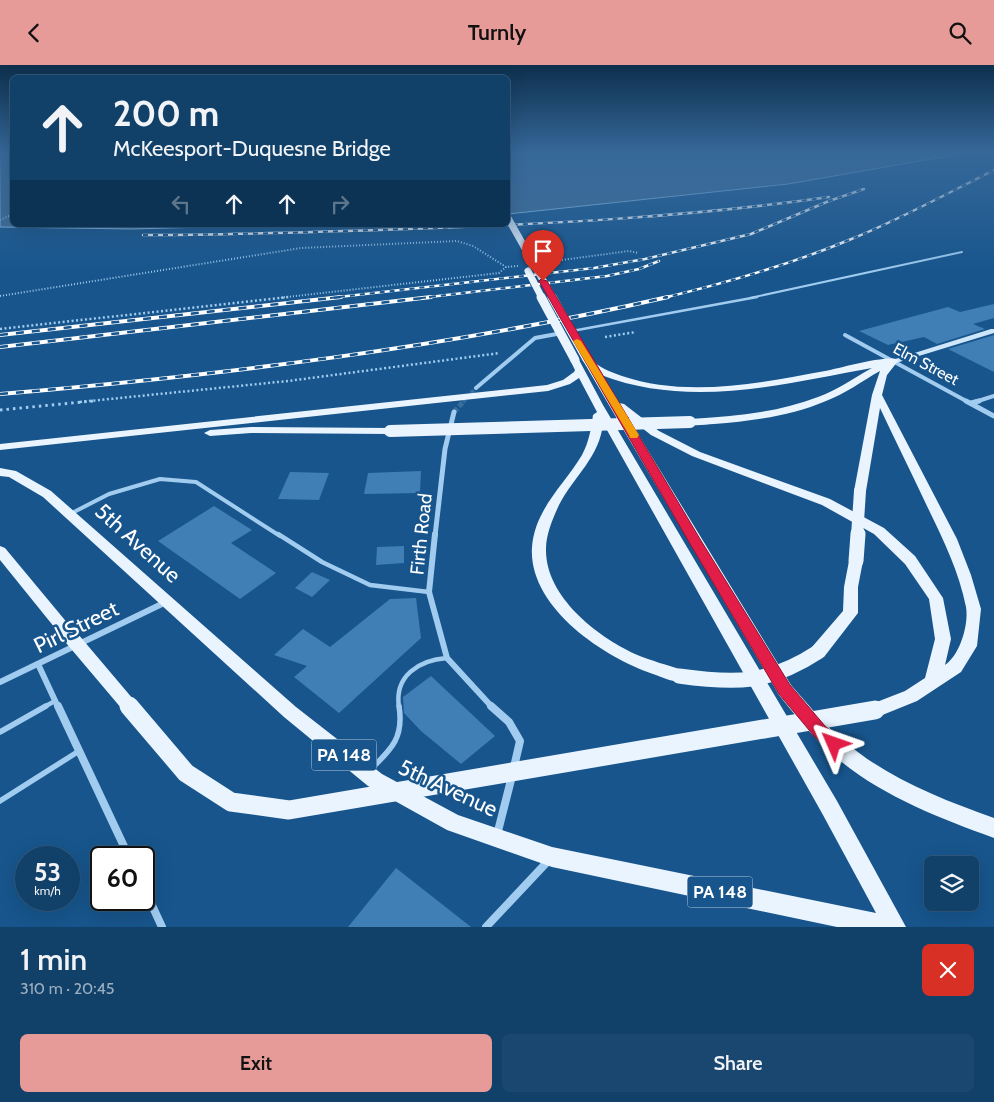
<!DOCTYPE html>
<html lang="en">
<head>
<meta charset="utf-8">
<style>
	:root { --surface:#114069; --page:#1a476f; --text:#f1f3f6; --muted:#9cafc0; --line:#30597d; --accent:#e69b98 }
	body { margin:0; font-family:Cabin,sans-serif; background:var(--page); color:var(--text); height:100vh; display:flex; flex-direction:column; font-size:19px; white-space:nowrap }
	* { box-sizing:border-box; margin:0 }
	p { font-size:16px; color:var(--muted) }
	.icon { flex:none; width:28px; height:28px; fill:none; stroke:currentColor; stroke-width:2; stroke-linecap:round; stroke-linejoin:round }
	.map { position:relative; height:862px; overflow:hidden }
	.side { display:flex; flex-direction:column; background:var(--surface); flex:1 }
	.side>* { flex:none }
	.banner { position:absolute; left:10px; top:10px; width:500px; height:152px; border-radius:8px; box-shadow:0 5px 20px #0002,0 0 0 1px var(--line); background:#114069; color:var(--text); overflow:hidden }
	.buttons { position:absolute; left:924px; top:791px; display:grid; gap:10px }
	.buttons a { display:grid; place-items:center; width:55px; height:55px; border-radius:8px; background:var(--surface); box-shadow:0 5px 20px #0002,0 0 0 1px var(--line); font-size:25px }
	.speed { position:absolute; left:15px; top:781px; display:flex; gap:10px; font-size:25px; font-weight:700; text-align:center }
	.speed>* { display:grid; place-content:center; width:65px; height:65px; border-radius:50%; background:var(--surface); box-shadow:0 5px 20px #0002,0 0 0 1px var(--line); line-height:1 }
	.speed small { font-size:12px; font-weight:400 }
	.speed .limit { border:2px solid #111; border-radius:8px; background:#fff; color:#111 }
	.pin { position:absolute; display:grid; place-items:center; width:42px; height:42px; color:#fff; margin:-51px -21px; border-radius:50% 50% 50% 0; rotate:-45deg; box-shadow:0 0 5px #0007 }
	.pin .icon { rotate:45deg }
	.me { position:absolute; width:55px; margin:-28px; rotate:313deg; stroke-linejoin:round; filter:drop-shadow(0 0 4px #0008) }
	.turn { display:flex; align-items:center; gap:18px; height:105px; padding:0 20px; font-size:22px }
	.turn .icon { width:65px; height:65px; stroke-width:2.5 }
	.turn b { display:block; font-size:35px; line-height:42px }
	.lanes { display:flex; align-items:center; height:48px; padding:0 20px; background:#0003; justify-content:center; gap:25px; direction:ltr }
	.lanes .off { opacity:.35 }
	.round { display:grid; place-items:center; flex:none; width:52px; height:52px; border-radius:8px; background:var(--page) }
	.head { display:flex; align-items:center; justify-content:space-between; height:85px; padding:0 20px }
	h1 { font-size:30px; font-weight:600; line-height:38px }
	.action { display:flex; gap:10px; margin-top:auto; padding:10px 20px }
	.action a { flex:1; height:58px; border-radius:8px; background:var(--accent); color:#111; font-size:20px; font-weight:600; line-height:58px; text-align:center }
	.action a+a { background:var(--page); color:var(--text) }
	header { display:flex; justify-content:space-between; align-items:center; height:65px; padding:0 20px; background:var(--accent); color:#111; font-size:22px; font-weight:600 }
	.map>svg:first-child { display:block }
	.water { fill:#426e96; stroke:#93c8f2 }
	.building { fill:#3f7fb5 }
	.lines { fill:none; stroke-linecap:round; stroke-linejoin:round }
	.minor-tunnel-far1 { stroke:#3a6e9d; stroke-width:4; stroke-dasharray:4 2; stroke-linecap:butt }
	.minor-tunnel { stroke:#3a6e9d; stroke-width:5; stroke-dasharray:5 2.5; stroke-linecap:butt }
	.path-far3 { stroke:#a1ccef; stroke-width:1; stroke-dasharray:1 2; stroke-linecap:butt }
	.path-far2 { stroke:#a1ccef; stroke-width:2; stroke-dasharray:1 2; stroke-linecap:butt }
	.path-far1 { stroke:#a1ccef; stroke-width:2.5; stroke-dasharray:2 2.5; stroke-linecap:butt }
	.path { stroke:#a1ccef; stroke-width:3; stroke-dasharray:2.5 4; stroke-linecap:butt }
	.service-far4 { stroke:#a1ccef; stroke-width:2 }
	.service-far3 { stroke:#a1ccef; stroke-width:2.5 }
	.service-far2 { stroke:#a1ccef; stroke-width:4 }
	.service-far1 { stroke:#a1ccef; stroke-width:4.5 }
	.service { stroke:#a1ccef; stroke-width:5.5 }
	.minor-far3 { stroke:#a1ccef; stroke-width:4 }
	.minor-far2 { stroke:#a1ccef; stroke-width:5 }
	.minor-far1 { stroke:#a1ccef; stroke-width:6 }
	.minor { stroke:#a1ccef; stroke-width:8 }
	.secondary { fill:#cee6fa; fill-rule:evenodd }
	.primary { fill:#e9f4ff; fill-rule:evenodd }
	.rail-far1-casing { stroke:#fff; stroke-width:2.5 }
	.rail-casing { stroke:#fff; stroke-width:4 }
	.rail-far1 { stroke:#17558c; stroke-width:2; stroke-dasharray:5; stroke-linecap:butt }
	.rail { stroke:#17558c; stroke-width:2.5; stroke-dasharray:8; stroke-linecap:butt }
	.primary-bridge-far4 { stroke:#e9f4ff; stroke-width:7 }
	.primary-bridge-far3 { stroke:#e9f4ff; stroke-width:9 }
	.primary-bridge-far2 { stroke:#e9f4ff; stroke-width:12 }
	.primary-bridge-far1 { stroke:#e9f4ff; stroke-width:15 }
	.primary-bridge { stroke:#e9f4ff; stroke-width:19 }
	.route { fill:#e11d48; stroke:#92132f }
	.slow { fill:#f59e0b }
	.labels { text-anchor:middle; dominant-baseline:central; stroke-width:5; stroke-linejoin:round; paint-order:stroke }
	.far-street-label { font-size:16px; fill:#fff; stroke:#17558c }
	.shield { fill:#17558c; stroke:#b9ccdc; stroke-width:1 }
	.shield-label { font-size:18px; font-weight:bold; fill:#fff }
	.street-label { font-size:19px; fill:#fff; stroke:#17558c }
	.near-street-label { font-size:22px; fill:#fff; stroke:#17558c }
</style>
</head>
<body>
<header><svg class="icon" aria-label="back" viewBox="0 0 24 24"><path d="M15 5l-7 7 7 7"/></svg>Turnly<svg class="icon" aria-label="search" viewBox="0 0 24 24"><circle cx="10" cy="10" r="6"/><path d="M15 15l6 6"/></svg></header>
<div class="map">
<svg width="994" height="862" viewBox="0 0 994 862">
	<rect width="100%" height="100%" fill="#17558c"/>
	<g class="water">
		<polygon points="0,88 12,88 12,160 280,160 132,164 0,162"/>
		<polygon points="508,88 966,88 788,119 508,149"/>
	</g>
	<g class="building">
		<polygon points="994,239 994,253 973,259 985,264 937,279 924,272 888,280 859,266 948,242 960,247"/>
		<polygon points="994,270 994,307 948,284"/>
		<polygon points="421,406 420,428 364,429 368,408"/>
		<polygon points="290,407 329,408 319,435 278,434"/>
		<polygon points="214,441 252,465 231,478 276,508 240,534 158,476"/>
		<polygon points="404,481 404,498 376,500 377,482"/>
		<polygon points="312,507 330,515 312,532 295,523"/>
		<polygon points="416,533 421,573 339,648 294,612 307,601 274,590 303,564 330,582 390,534"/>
		<polygon points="431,611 495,671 461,699 421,666 404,648 403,632"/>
		<polygon points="396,803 471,862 348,862"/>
	</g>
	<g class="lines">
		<polyline class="minor-tunnel-far1" points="463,337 476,323"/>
		<polyline class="minor-tunnel" points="454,347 464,336"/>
		<polyline class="path-far3" points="8,152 12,150"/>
		<g class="path-far2">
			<polyline points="0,155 11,150"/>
			<polyline points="547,197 629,186 638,188"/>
			<polyline points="0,231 301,183 457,176 473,181 506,202 518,201"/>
			<polyline points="278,233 499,208 506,202"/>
		</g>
		<g class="path-far1">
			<polyline points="0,264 289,232"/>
			<polyline points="605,272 636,267"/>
			<polyline points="80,337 288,316 500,288"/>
		</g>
		<polyline class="path" points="0,345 93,336"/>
		<polyline class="service-far4" points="750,233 962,187"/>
		<polyline class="service-far3" points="572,266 757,232"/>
		<polyline class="service-far2" points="70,449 109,429 160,414 196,417 280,471"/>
		<g class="service-far1">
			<polyline points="278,469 322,497 370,520 429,527"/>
			<polyline points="44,642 55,636"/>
			<path d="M399 642C394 611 419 595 447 593"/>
		</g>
		<g class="service">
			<polyline points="0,667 46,641"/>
			<path d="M371 704C392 684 404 672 399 641"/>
			<polyline points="0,736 79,686"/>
		</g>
		<g class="minor-far3">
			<polyline points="845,270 968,337"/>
			<polyline points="476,323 535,273 562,268"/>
			<polyline points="975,337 994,331"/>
		</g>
		<g class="minor-far2">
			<polyline points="966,336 994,351"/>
			<polyline points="971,338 979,336"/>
			<polyline points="435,471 445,384 454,347"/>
		</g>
		<g class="minor-far1">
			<polyline points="435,469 429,527 447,593 492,642"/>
			<polyline points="38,599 58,642"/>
			<polyline points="0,617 166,537"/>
		</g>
		<g class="minor">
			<polyline points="58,641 129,792"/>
			<polyline points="491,641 509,657 520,676 514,702"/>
			<polyline points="497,770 512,711"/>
			<polyline points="144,823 162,862"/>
			<polyline points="486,862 549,795"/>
		</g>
		<polygon class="secondary" points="991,264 994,264 994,268 896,298 890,298 889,296"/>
		<g class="primary">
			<path d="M587 291 590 292C598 303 609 306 622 311 687 333 760 318 825 306 841 303 882 291 896 294L898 296 887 310 882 330 957 474 971 510 981 544 977 581 961 607 917 636 875 653 869 650 866 645 869 640 905 626 925 613 935 574 929 534 905 499 874 469 822 440 692 391 651 370 627 351 791 620C808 639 824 660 844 676 887 713 941 734 994 753V773C937 752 876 729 830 687 811 670 795 650 779 630L582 294ZM872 303C854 313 837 325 818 332 777 348 733 351 690 354L685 357C691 363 705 359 714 359 752 356 791 351 826 336 845 329 862 316 880 306L872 330 854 426 860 430 866 426 880 343C895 375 911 407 926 439 942 472 959 506 966 542 969 559 960 590 945 600L951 574 943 533 915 491 884 463 830 434 700 387 659 366 624 339 619 338 601 310C690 344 783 319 872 303Z"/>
			<path d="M575 292 578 293 603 340 837 736 906 862H837L552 802 447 765 368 721 284 652 43 432 9 412 0 411V403L16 406 51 426 296 642 382 709 458 750 552 782 876 848 823 750 603 358C600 392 574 411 559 440 553 453 546 469 546 484 545 531 596 571 635 589 651 596 668 600 685 606L687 611 685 616C675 619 662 612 653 609 603 592 528 542 532 482 535 444 564 420 582 390 589 377 591 364 593 350L597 347 579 313 570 319 548 326 0 385V379L547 320 563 315 574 307 575 305 570 295Z"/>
			<polygon points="251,362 390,363 396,366 390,369 251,368 210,371 204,368 210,365"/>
			<polygon points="0,481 5,483 69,560 72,564 69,568 64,570 59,568 0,495"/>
			<polygon points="856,491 861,492 863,496 858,522 858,548 824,592 818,594 812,592 810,587 812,582 843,546 844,522 849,496 851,492"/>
		</g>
		<defs>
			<g id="rail-far1">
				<path d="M143 170C231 170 319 167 407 164 549 159 689 152 829 132"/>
				<polyline points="330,233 594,203 645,194 751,169 829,136 864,124"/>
				<polyline points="421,233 607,211 639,204 659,196"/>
				<path d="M663 233C726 218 789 200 849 175 899 155 946 129 994 105"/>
			</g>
			<g id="rail">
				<polyline points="0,270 341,232"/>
				<polyline points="0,282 431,232"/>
				<path d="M0 329C224 310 449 282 668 232"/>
			</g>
		</defs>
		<use href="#rail-far1" class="rail-far1-casing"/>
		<use href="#rail" class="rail-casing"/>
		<use href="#rail-far1" class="rail-far1"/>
		<use href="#rail" class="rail"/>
		<g class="primary-bridge-far4">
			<polyline points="508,153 553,233"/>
			<polyline points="528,206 542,233"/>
		</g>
		<g class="primary-bridge-far3">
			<polyline points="541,232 575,295"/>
			<polyline points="552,232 587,294"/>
		</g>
		<g class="primary-bridge-far2">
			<polyline points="390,366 690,357"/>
			<polyline points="857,471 860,426"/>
		</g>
		<g class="primary-bridge-far1">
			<polyline points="856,496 858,469"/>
			<polyline points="64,564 130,642"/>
			<path d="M679 611C736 619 769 619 818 587"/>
		</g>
		<polyline class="primary-bridge" points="129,641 186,708 231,737 289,745 875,645"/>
	</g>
	<linearGradient id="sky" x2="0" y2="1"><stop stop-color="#0d2f4d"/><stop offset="0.42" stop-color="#366899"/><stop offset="1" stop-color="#366899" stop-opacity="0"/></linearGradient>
	<rect width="994" height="209" fill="url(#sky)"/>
	<polygon class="route" points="541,214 547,216 700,474 790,620 825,661 840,673 842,679 840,684 834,686 828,684 814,671 779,629 689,477 539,216"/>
	<polygon class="slow" points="577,274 581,276 639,370 637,373 630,373 629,370 573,276"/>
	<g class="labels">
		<g class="far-street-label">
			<text transform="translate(926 299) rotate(28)">Elm Street</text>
		</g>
		<g class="shield">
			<rect x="311.5" y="674.5" width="65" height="31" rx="4"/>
			<rect x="687.5" y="811.5" width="65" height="31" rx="4"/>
		</g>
		<g class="shield-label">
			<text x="344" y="690">PA 148</text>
			<text x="720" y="827">PA 148</text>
		</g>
		<g class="street-label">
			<text transform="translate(421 469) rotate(-84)">Firth Road</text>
		</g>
		<g class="near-street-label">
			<text transform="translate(138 478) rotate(42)">5th Avenue</text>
			<text transform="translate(76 562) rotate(-26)">Pirl Street</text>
			<text transform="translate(448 723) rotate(25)">5th Avenue</text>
		</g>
	</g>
</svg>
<div class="buttons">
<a><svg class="icon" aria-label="layers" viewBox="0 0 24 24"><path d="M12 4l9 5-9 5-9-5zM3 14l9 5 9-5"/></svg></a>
</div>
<div class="speed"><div>53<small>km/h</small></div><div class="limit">60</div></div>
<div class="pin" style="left:543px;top:216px;background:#d93025"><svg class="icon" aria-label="arrive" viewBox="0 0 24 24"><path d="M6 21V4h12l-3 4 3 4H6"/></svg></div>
<svg class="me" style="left:834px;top:679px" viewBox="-20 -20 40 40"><path d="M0-17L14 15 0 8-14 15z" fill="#e11d48" stroke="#fff" stroke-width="4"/></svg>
<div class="banner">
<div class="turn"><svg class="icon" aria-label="ahead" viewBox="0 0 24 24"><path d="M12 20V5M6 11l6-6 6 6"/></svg><div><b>200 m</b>McKeesport-Duquesne Bridge</div></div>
<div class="lanes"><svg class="icon off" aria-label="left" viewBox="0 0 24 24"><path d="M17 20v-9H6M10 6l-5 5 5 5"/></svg><svg class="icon" aria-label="ahead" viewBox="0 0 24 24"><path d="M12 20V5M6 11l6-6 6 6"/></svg><svg class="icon" aria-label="ahead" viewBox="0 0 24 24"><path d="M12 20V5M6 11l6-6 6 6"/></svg><svg class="icon off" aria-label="right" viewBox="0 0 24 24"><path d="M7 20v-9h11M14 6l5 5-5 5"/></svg></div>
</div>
</div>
<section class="side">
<div class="head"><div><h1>1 min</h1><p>310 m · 20:45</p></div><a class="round" style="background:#d93025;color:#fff"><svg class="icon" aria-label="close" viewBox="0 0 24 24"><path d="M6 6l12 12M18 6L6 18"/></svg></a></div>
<div class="action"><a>Exit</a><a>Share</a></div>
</section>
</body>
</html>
